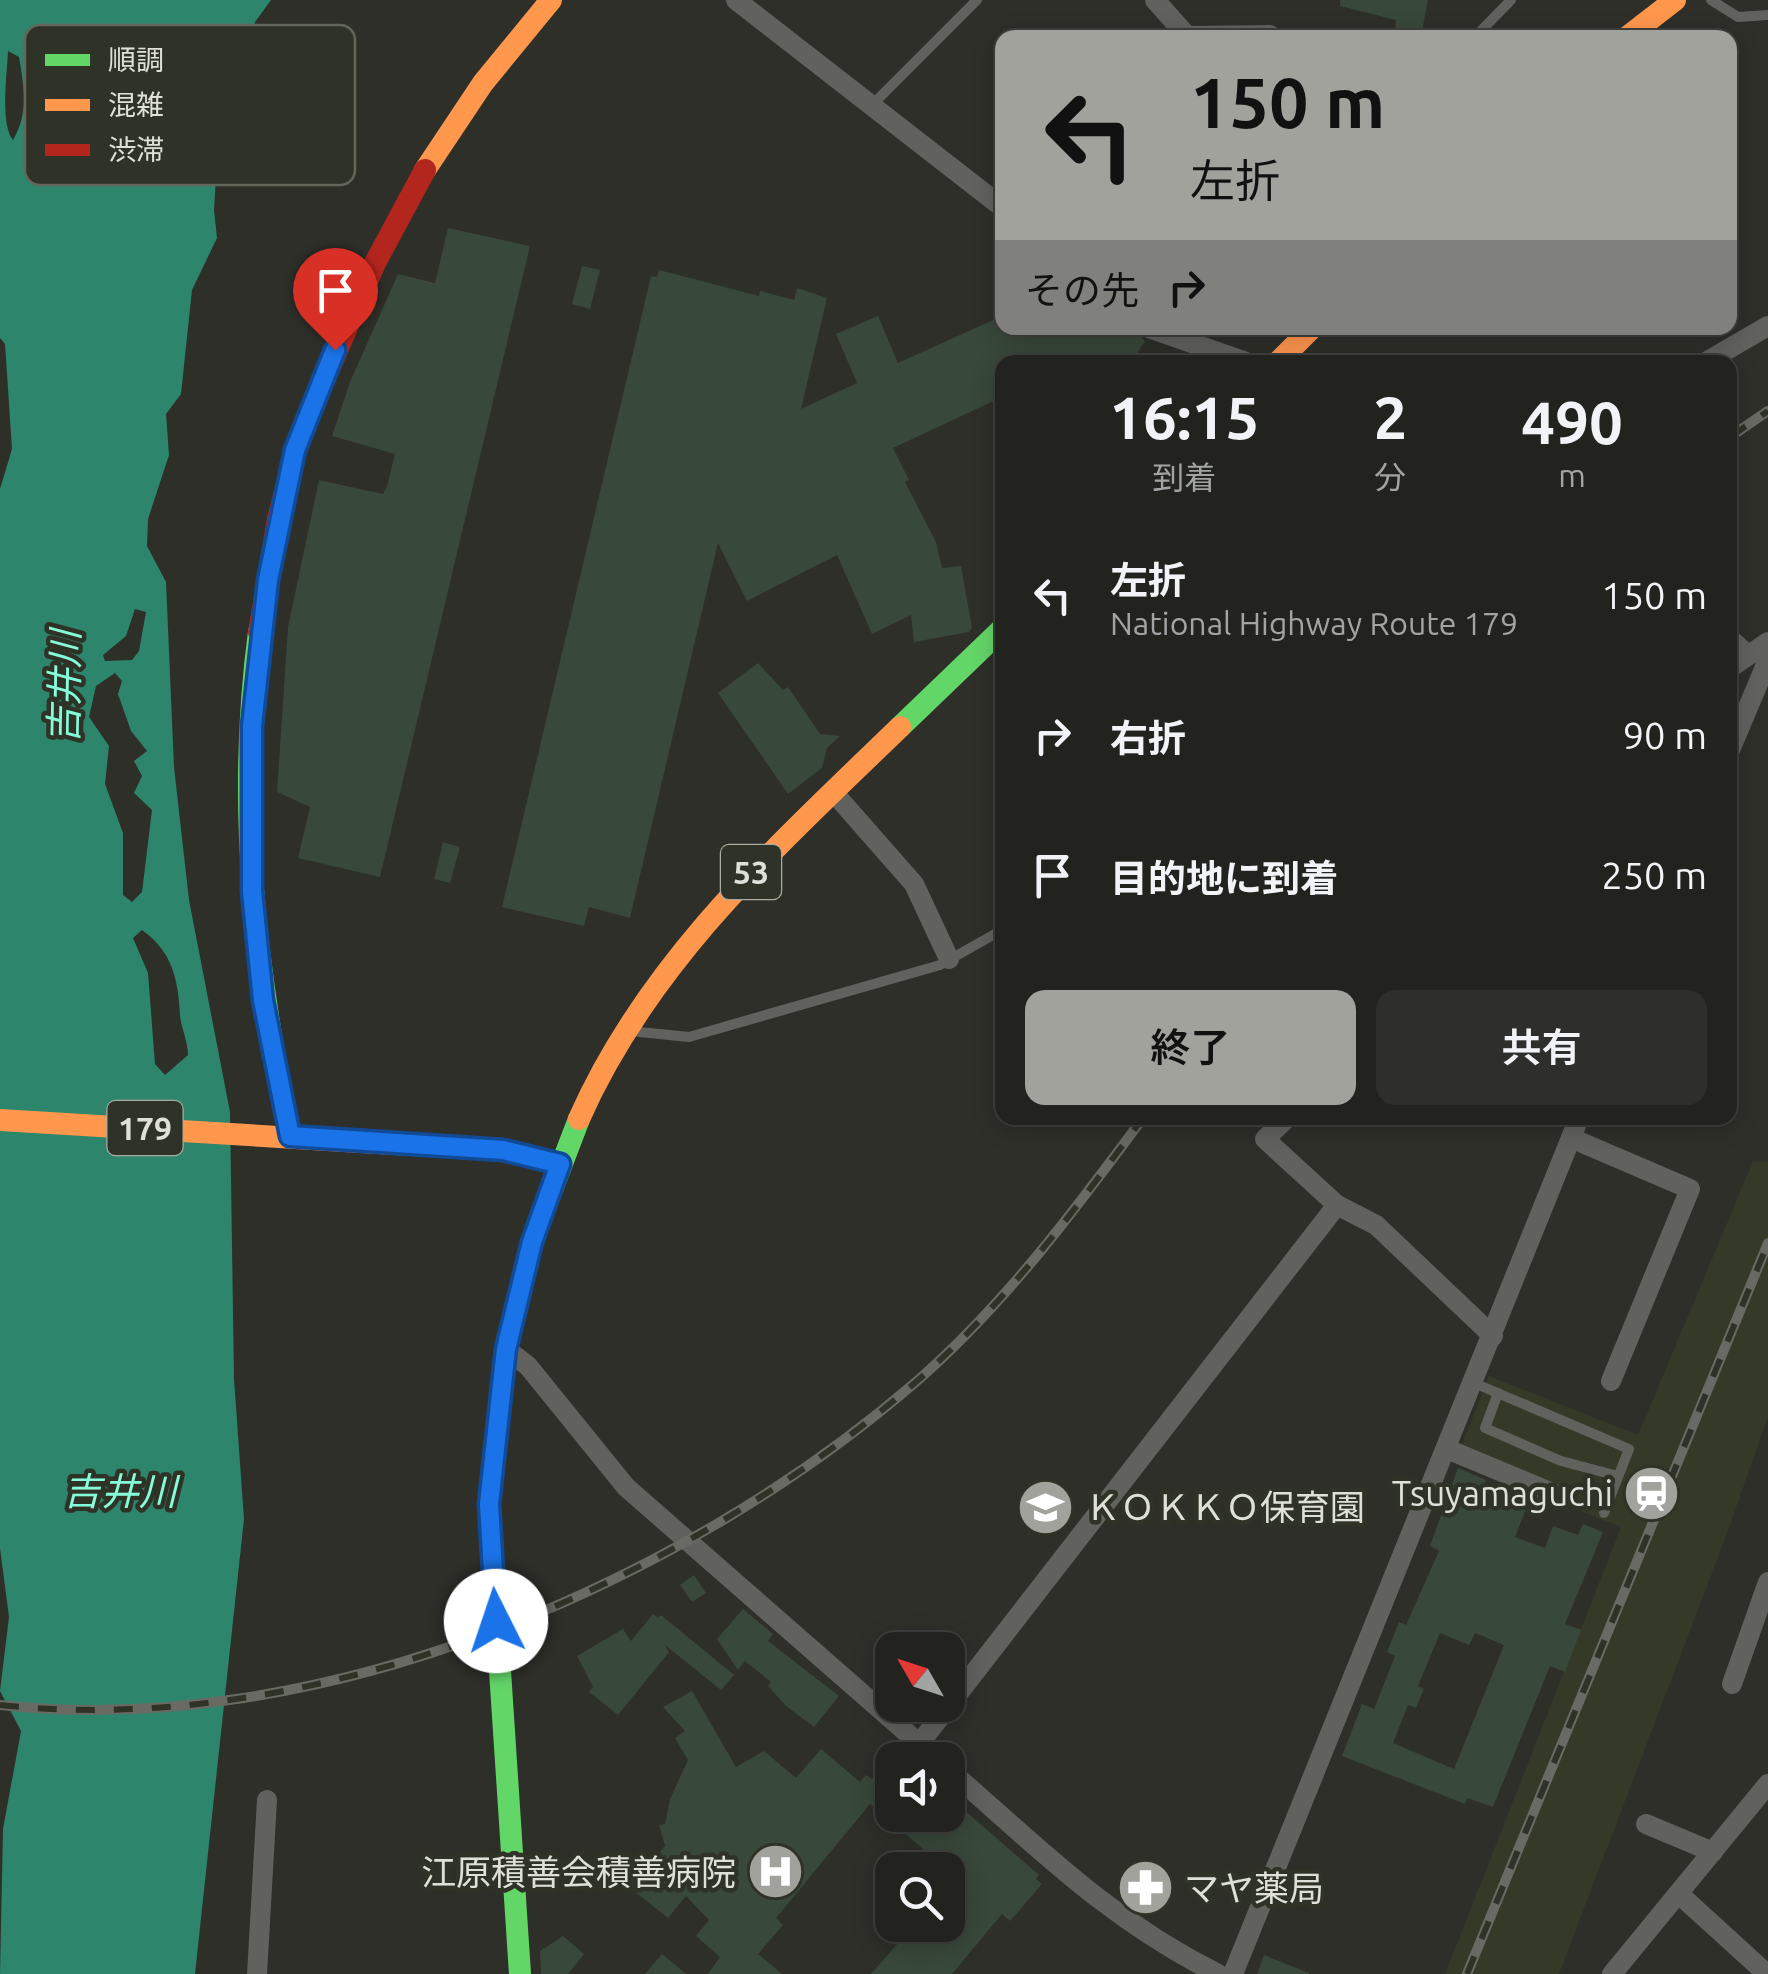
<!DOCTYPE html>
<html lang="ja">
<head>
<meta charset="utf-8">
<style>
	:root { --surface:#22231f; --page:#2e2f2c; --text:#f1f3f6; --muted:#a2a4a4; --line:#3f403d; --accent:#a0a29b }
	body { margin:0; font-family:Ubuntu,"Noto Sans JP",sans-serif; background:var(--page); color:var(--text); height:100vh; display:flex; flex-direction:column; font-size:38px; white-space:nowrap }
	* { box-sizing:border-box; margin:0 }
	p { font-size:32px; color:var(--muted) }
	.icon { flex:none; width:55px; height:55px; fill:none; stroke:currentColor; stroke-width:2; stroke-linecap:round; stroke-linejoin:round }
	.map { position:relative; flex:1; overflow:hidden }
	.drawer { position:absolute; left:995px; top:355px; width:742px; height:770px; display:flex; flex-direction:column; background:var(--surface); border-radius:20px; box-shadow:0 5px 25px #0003,0 0 0 2px var(--line) }
	.drawer>* { flex:none }
	.top-card { position:absolute; left:995px; top:30px; width:742px; height:305px; border-radius:20px; box-shadow:0 5px 25px #0003,0 0 0 2px var(--line); background:#a0a29b; color:#111; overflow:hidden }
	.needle { width:65px; rotate:309deg }
	.tools { position:absolute; left:875px; top:1632px; display:grid; gap:20px }
	.tools a { display:grid; place-items:center; width:90px; height:90px; border-radius:20px; background:var(--surface); box-shadow:0 5px 25px #0003,0 0 0 2px var(--line); font-size:50px }
	.pin { position:absolute; display:grid; place-items:center; width:85px; height:85px; color:#fff; margin:-102px -42px; border-radius:50% 50% 50% 0; rotate:-45deg; box-shadow:0 0 10px #0007 }
	.pin .icon { rotate:45deg }
	.me { position:absolute; width:110px; margin:-55px; rotate:356deg; stroke-linejoin:round; filter:drop-shadow(0 0 8px #0008) }
	.turn { display:flex; align-items:center; gap:35px; height:210px; padding:0 30px; font-size:45px }
	.turn .icon { width:130px; height:130px; stroke-width:2.5 }
	.turn b { display:block; font-size:70px; line-height:85px }
	.then { display:flex; align-items:center; height:95px; padding:0 30px; background:#0003; gap:20px; font-size:38px }
	.eta { display:flex; justify-content:space-evenly; align-items:center; height:170px; text-align:center }
	.eta b { font-size:60px; font-weight:600; line-height:70px }
	.primary-button { display:flex; gap:20px; margin-top:auto; padding:20px 30px }
	.primary-button a { flex:1; height:115px; border-radius:20px; background:var(--accent); color:#111; font-size:40px; font-weight:600; line-height:115px; text-align:center }
	.primary-button a+a { background:var(--page); color:var(--text) }
	ul { padding:0; list-style:none }
	li { display:flex; align-items:center; gap:30px; height:140px; padding:0 30px }
	li div { flex:1 }
	li b { display:block; font-size:38px }
	li em { font-style:normal }
	.map>svg:first-child { display:block }
	.built { fill:#343928 }
	.water { fill:#2d856c; fill-rule:evenodd }
	.building { fill:#38483a; fill-rule:evenodd }
	.lines { fill:none; stroke-linecap:round; stroke-linejoin:round }
	.lane { stroke:#61625e; stroke-width:10 }
	.street { stroke:#61625e; stroke-width:20 }
	.fast { stroke:#63d668; stroke-width:22 }
	.slow { stroke:#ff974d; stroke-width:22 }
	.jam { stroke:#b3261e; stroke-width:22 }
	.rail-casing { stroke:#6a6a65; stroke-width:10 }
	.rail { stroke:#2f3226; stroke-width:6; stroke-dasharray:19; stroke-linecap:butt }
	.route-casing { stroke:#114b97; stroke-width:25 }
	.route { stroke:#1a73e8; stroke-width:18 }
	.labels { text-anchor:middle; dominant-baseline:central; stroke-width:9; stroke-linejoin:round; paint-order:stroke }
	.shield { fill:#2f3226; stroke:#aaaca3; stroke-width:2.5 }
	.shield-label { font-size:32px; font-weight:bold; fill:#dee0d9 }
	.poi-label { font-size:35px; fill:#dee0d9; stroke:#2f3226; text-anchor:end }
	.water-label { font-size:38px; font-style:italic; fill:#85fdd8; stroke:#2f3226 }
	.key { fill:#2f3226; stroke:#64665c; stroke-width:2.5 }
	.key-label { font-size:28px; fill:#dee0d9 }
</style>
</head>
<body>
<div class="map">
<svg width="1768" height="1974" viewBox="0 0 1768 1974">
	<rect width="100%" height="100%" fill="#2e2f29"/>
	<polygon class="built" points="1753,1161 1768,1162 1768,1417 1725,1539 1559,1974 1445,1974 1621,1527 1575,1509 1566,1488 1462,1444 1489,1376 1638,1435"/>
	<path class="water" d="M0 0H271L255 22 245 70 219 126 214 210 217 238 192 290 181 394 166 414 169 455 148 519 147 546 166 582 174 767 189 900 230 1112 234 1379 244 1519 195 1974H0L3 1829 21 1731 0 1691 9 1617 0 1548V489L12 449 5 344 0 338ZM8 51 19 57C24 86 29 114 13 140 0 124 7 75 8 51ZM135 609 146 612 139 651 132 660 105 661 103 655 126 636ZM115 673 122 681 118 694 131 731 147 751 134 761 142 776 134 793 152 810 142 892 132 902 123 895V833L105 784 109 746 89 717 96 686ZM142 930C173 952 178 980 180 1015 181 1028 188 1041 188 1055L165 1075 155 1064 148 973 133 938Z"/>
	<g class="building">
		<polygon points="1340,0 1428,0 1421,36 1395,31 1396,20 1340,6"/>
		<polygon points="448,228 530,246 380,877 298,858 310,807 277,792 288,627 319,480 383,494 387,486 395,454 332,436 350,382 398,274 435,283"/>
		<polygon points="582,266 600,270 590,309 572,304"/>
		<polygon points="659,270 759,296 760,291 794,300 797,288 827,298 801,409 857,383 836,334 878,316 898,363 1002,316 1002,328 1132,328 1145,341 1133,359 1002,362 1002,397 893,448 909,480 905,482 936,542 942,568 961,566 972,628 969,632 914,642 911,615 872,634 837,555 747,601 718,543 630,918 589,907 584,926 502,907 651,276 657,277"/>
		<polygon points="758,663 783,690 788,687 820,734 840,736 827,748 822,768 788,794 718,693"/>
		<polygon points="443,842 460,847 450,883 434,879"/>
		<path d="M1458 1468 1486 1480 1484 1486 1528 1504 1515 1537 1545 1548 1553 1526 1578 1535 1583 1524 1603 1532 1565 1624 1581 1630 1565 1672 1550 1666 1493 1807 1467 1798 1465 1804 1342 1756 1362 1704 1374 1709 1395 1656 1387 1652 1399 1622 1406 1625 1439 1551 1430 1546ZM1440 1633 1469 1645 1475 1633 1504 1645 1454 1769 1393 1743 1408 1705 1416 1708 1424 1689 1418 1686Z"/>
		<polygon points="694,1575 706,1593 692,1602 680,1585"/>
		<polygon points="743,1609 773,1634 768,1641 839,1696 814,1727 786,1706 768,1686 771,1682 745,1661 738,1670 717,1639"/>
		<polygon points="653,1614 658,1618 661,1615 734,1675 721,1690 665,1645 669,1652 618,1715 589,1692 593,1687 577,1656 623,1629 631,1641"/>
		<polygon points="692,1691 736,1767 764,1751 796,1778 821,1749 860,1782 866,1775 872,1779 892,1755 892,1815 948,1815 948,1796 1039,1875 1036,1879 1042,1884 1010,1921 1002,1914 952,1974 871,1974 914,1925 948,1925 948,1870 870,1804 776,1918 783,1925 758,1954 782,1974 708,1974 720,1957 696,1936 709,1920 686,1896 668,1918 629,1887 665,1846 659,1825 665,1824 670,1799 688,1760 675,1738 685,1731 663,1707"/>
		<polygon points="583,1850 593,1881 581,1886 574,1881"/>
		<polygon points="563,1936 584,1954 568,1974 541,1974 540,1951"/>
		<polygon points="662,1954 686,1974 645,1974"/>
		<polygon points="1264,1955 1309,1973 1309,1974 1257,1974"/>
	</g>
	<g class="lines">
		<g class="lane">
			<polyline points="1711,0 1738,17 1768,15"/>
			<polyline points="1270,37 1300,38"/>
			<polyline points="1474,38 1511,0"/>
			<polyline points="873,104 977,0"/>
			<polyline points="639,1032 689,1037 940,965 1002,930"/>
			<polyline points="1474,1383 1629,1449 1604,1513"/>
			<polyline points="1498,1393 1485,1428 1561,1461 1618,1476"/>
		</g>
		<g class="street">
			<polyline points="736,0 1002,207"/>
			<polyline points="1155,0 1187,36 1270,35"/>
			<polyline points="1149,328 1246,362"/>
			<polyline points="1706,362 1768,326"/>
			<polyline points="1730,639 1747,654"/>
			<polyline points="1730,668 1768,642"/>
			<polyline points="1730,750 1768,660"/>
			<polyline points="834,793 914,884 949,959"/>
			<polyline points="1287,1118 1265,1139 1337,1205 1376,1225 1493,1336"/>
			<polyline points="1571,1138 1690,1189 1611,1381"/>
			<polyline points="506,1349 528,1366 626,1487 938,1760"/>
			<polyline points="1447,1449 1555,1494"/>
			<polyline points="1732,1684 1768,1582"/>
			<polyline points="919,1744 1337,1205"/>
			<path d="M948 1769C1039 1848 1108 1919 1218 1974"/>
			<polyline points="1646,1824 1713,1852"/>
			<polyline points="1679,1894 1767,1974"/>
			<polyline points="257,1974 267,1800"/>
			<polyline points="1233,1974 1579,1118"/>
			<polyline points="1612,1974 1768,1784"/>
		</g>
		<g class="fast">
			<path d="M259 632C236 804 255 968 290 1137"/>
			<polyline points="900,727 1002,629"/>
			<polyline points="394,1144 503,1150 560,1163"/>
			<polyline points="520,1974 489,1504 506,1349 532,1242 579,1119"/>
		</g>
		<g class="slow">
			<polyline points="1626,38 1675,0"/>
			<polyline points="425,170 483,83 551,0"/>
			<polyline points="1278,362 1312,328"/>
			<path d="M579 1119C648 962 779 844 900 727"/>
			<polyline points="0,1120 394,1144"/>
		</g>
		<polyline class="jam" points="259,632 278,519 298,440 375,263 425,170"/>
		<defs>
			<g id="rail">
				<polyline points="1730,437 1768,411"/>
				<path d="M0 1705C317 1740 680 1586 917 1381 1005 1304 1074 1211 1143 1118"/>
				<polyline points="1467,1974 1768,1243"/>
			</g>
		</defs>
		<use href="#rail" class="rail-casing"/>
		<use href="#rail" class="rail"/>
	</g>
	<g class="lines">
		<defs>
			<polyline id="route" points="335,350 295,450 268,580 252,726 252,891 263,1000 290,1136 503,1150 560,1164 532,1242 506,1349 489,1504 496,1621"/>
		</defs>
		<use href="#route" class="route-casing"/>
		<use href="#route" class="route"/>
	</g>
	<defs>
		<symbol id="station-disc" viewBox="-11 -11 22 22"><circle r="9.5" fill="#a0a29b" stroke="#2f3226"/><path d="M-3-6H3Q5-6 5-4V2Q5 4 3 4L4.5 6H3L1.5 4h-3L-3 6H-4.5L-3 4Q-5 4-5 2V-4Q-5-6-3-6ZM-3.5-4v3h7v-3ZM-3.5 1v1.5H-2V1ZM2 1v1.5H3.5V1Z" fill="#fff"/></symbol>
		<symbol id="school-disc" viewBox="-11 -11 22 22"><circle r="9.5" fill="#a0a29b" stroke="#2f3226"/><path d="M0-5L7-2L0 1L-7-2ZM-4 1L0 2.5L4 1V4Q0 6-4 4Z" fill="#fff"/></symbol>
		<symbol id="hospital-disc" viewBox="-11 -11 22 22"><circle r="9.5" fill="#a0a29b" stroke="#2f3226"/><path d="M-5-5h3v3.5h4V-5h3V5h-3V1.5h-4V5h-3Z" fill="#fff"/></symbol>
		<symbol id="pharmacy-disc" viewBox="-11 -11 22 22"><circle r="9.5" fill="#a0a29b" stroke="#2f3226"/><path d="M-2-6h4v4h4v4h-4v4h-4v-4h-4v-4h4Z" fill="#fff"/></symbol>
	</defs>
	<g fill-rule="evenodd">
		<use href="#station-disc" x="1620" y="1462" width="63" height="63"/>
		<use href="#school-disc" x="1014" y="1476" width="63" height="63"/>
		<use href="#hospital-disc" x="744" y="1840" width="63" height="63"/>
		<use href="#pharmacy-disc" x="1114" y="1856" width="63" height="63"/>
	</g>
	<g class="labels">
		<g class="shield">
			<rect x="721" y="845" width="60" height="54" rx="8"/>
			<rect x="107.5" y="1101" width="75" height="54" rx="8"/>
		</g>
		<g class="shield-label">
			<text x="751" y="872">53</text>
			<text x="145" y="1128">179</text>
		</g>
		<g class="poi-label">
			<text x="1613" y="1493">Tsuyamaguchi</text>
			<text x="1085" y="1507" text-anchor="start">ＫＯＫＫＯ保育園</text>
			<text x="736" y="1872">江原積善会積善病院</text>
			<text x="1184" y="1888" text-anchor="start">マヤ薬局</text>
		</g>
		<g class="water-label">
			<text transform="translate(64 687) rotate(-89)">吉井川</text>
			<text x="120" y="1491">吉井川</text>
		</g>
	</g>
	<rect x="25" y="25" width="330" height="160" rx="15" class="key"/>
	<rect x="45" y="54" width="45" height="12" fill="#63d668"/>
	<rect x="45" y="99" width="45" height="12" fill="#ff974d"/>
	<rect x="45" y="144" width="45" height="12" fill="#b3261e"/>
	<g class="key-label">
		<text x="108" y="70">順調</text>
		<text x="108" y="115">混雑</text>
		<text x="108" y="160">渋滞</text>
	</g>
</svg>
<div class="tools">
<a><svg class="needle" viewBox="-14 -14 28 28"><path d="M0-13l5 13h-10z" fill="#e53935"/><path d="M0 13l5-13h-10z" fill="#a2a4a4"/></svg></a>
<a><svg class="icon" aria-label="sound" viewBox="0 0 24 24"><path d="M4 9h4l5-4v14l-5-4H4zM17 9q2 3 0 6"/></svg></a>
<a><svg class="icon" aria-label="search" viewBox="0 0 24 24"><circle cx="10" cy="10" r="6"/><path d="M15 15l6 6"/></svg></a>
</div>
<div class="pin" style="left:335px;top:350px;background:#d93025"><svg class="icon" aria-label="arrive" viewBox="0 0 24 24"><path d="M6 21V4h12l-3 4 3 4H6"/></svg></div>
<svg class="me" style="left:496px;top:1621px" viewBox="-20 -20 40 40"><circle r="19" fill="#fff"/><path d="M0-13L10 11 0 6-10 11z" fill="#1a73e8"/></svg>
<div class="top-card">
<div class="turn"><svg class="icon" aria-label="left" viewBox="0 0 24 24"><path d="M17 20v-9H6M10 6l-5 5 5 5"/></svg><div><b>150 m</b>左折</div></div>
<div class="then">その先<svg class="icon" aria-label="right" viewBox="0 0 24 24"><path d="M7 20v-9h11M14 6l5 5-5 5"/></svg></div>
</div>
<section class="drawer">
<div class="eta">
<div><b>16:15</b><p>到着</p></div>
<div><b>2</b><p>分</p></div>
<div><b>490</b><p>m</p></div>
</div>
<ul>
<li><svg class="icon" aria-label="left" viewBox="0 0 24 24"><path d="M17 20v-9H6M10 6l-5 5 5 5"/></svg><div><b>左折</b><p>National Highway Route 179</p></div><em>150 m</em></li>
<li><svg class="icon" aria-label="right" viewBox="0 0 24 24"><path d="M7 20v-9h11M14 6l5 5-5 5"/></svg><div><b>右折</b></div><em>90 m</em></li>
<li><svg class="icon" aria-label="arrive" viewBox="0 0 24 24"><path d="M6 21V4h12l-3 4 3 4H6"/></svg><div><b>目的地に到着</b></div><em>250 m</em></li>
</ul>
<div class="primary-button"><a>終了</a><a>共有</a></div>
</section>
</div>
</body>
</html>
